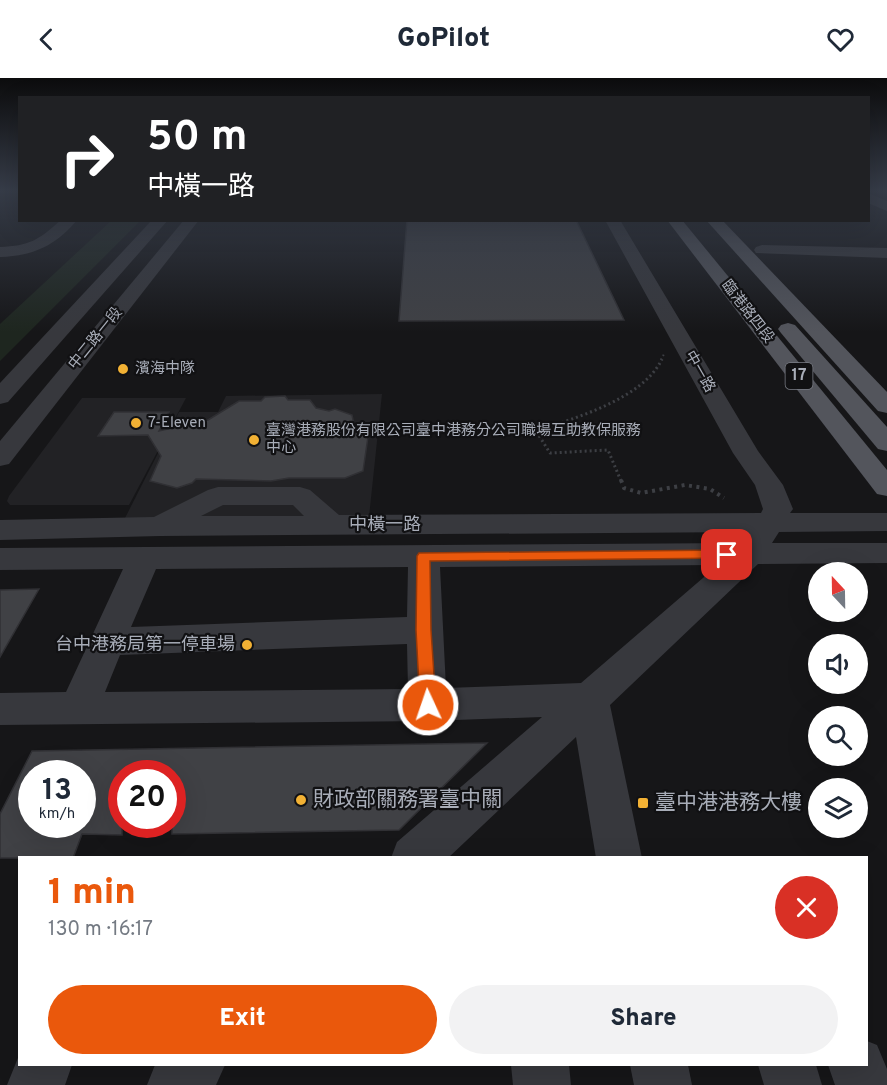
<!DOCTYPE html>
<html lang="en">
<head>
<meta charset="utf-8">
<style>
	:root { --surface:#fff; --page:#f2f2f3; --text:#1f2937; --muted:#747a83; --accent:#ea580c }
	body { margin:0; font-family:Overpass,"Noto Sans TC",sans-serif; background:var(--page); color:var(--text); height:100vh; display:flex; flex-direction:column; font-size:22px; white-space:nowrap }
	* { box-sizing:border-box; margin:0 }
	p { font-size:20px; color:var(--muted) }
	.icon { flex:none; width:33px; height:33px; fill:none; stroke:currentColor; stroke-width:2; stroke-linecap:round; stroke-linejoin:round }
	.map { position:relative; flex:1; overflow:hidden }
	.panel { position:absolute; left:18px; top:778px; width:850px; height:210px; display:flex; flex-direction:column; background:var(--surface); border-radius:0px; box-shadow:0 6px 24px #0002 }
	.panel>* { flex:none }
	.banner { position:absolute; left:18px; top:18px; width:852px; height:126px; border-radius:0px; box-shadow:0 6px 24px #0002; background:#202124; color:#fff; overflow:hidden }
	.needle { width:39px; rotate:338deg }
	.fabs { position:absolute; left:808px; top:484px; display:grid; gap:12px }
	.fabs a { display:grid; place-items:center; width:60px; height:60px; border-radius:50%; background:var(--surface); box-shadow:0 6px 24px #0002; font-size:30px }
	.speed { position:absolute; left:18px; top:682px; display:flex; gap:12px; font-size:30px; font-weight:700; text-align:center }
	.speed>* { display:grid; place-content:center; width:78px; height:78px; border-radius:50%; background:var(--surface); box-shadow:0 6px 24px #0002; line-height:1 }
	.speed small { font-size:15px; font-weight:400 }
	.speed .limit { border:9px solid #d22; background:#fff; color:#111 }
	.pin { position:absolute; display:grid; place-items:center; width:51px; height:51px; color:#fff; margin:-26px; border-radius:12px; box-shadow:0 3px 9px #0006 }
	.me { position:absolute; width:66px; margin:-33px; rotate:357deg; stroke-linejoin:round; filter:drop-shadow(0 0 4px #0008) }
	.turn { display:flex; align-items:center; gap:21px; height:126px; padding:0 30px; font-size:27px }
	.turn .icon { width:78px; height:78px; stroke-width:2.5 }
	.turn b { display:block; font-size:42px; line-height:51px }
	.round { display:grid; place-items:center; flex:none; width:63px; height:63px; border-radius:32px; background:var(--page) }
	.summary { display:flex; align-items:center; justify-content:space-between; height:102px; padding:0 30px }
	h1 { font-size:36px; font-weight:800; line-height:45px; color:var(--accent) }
	.action { display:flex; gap:12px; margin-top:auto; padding:12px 30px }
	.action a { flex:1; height:69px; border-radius:36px; background:var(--accent); color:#fff; font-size:24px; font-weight:800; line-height:69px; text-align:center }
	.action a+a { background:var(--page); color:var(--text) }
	header { display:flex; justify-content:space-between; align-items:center; height:78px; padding:0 30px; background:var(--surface); font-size:27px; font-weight:800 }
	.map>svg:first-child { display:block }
	.built { fill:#222225 }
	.green { fill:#1e261f }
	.building { fill:#404145; stroke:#303034; stroke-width:1.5; fill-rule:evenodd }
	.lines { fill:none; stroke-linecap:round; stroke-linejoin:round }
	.path-far2 { stroke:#3d3f44; stroke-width:2; stroke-dasharray:1.5 3; stroke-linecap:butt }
	.path-far1 { stroke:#3d3f44; stroke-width:3; stroke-dasharray:2 3; stroke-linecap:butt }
	.path { stroke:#3d3f44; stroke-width:4; stroke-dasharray:3 4.5; stroke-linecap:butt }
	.minor { fill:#37383d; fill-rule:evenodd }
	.major { fill:#53555c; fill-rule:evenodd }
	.route { fill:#ea580c; stroke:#983908; stroke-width:1.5 }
	.poi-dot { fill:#f2b134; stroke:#111113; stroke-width:2 }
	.labels { text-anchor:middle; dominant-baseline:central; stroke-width:4.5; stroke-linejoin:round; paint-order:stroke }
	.far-street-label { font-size:15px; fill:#a8adb8; stroke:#111113 }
	.far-poi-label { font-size:15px; fill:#a8adb8; stroke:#111113; text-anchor:start }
	.shield { fill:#111113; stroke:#7b7e86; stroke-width:1.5 }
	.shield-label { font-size:16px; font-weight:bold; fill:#a8adb8 }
	.street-label { font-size:18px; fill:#a8adb8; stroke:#111113 }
	.poi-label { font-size:18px; fill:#a8adb8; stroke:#111113; text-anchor:end }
	.near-poi-label { font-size:21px; fill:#a8adb8; stroke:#111113; text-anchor:start }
</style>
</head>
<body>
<header><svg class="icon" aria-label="back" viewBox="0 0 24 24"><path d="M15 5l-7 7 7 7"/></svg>GoPilot<svg class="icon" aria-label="heart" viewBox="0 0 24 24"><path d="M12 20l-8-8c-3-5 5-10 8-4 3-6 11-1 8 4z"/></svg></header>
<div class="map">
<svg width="887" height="1007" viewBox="0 0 887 1007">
	<rect width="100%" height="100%" fill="#161618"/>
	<g class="built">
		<polygon points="382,316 369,439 124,442 179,334 218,334 226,318"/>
		<polygon points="82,320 186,320 129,427 10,427 7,423 9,418"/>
	</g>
	<polygon class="green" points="112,142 140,143 0,283 0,246"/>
	<g class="building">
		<polygon points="407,142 576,142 624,242 399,243"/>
		<polygon points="285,318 288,322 310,322 316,330 329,333 335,331 352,337 354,347 369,352 363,393 345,400 289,400 271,403 196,401 192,405 177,410 150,403 161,378 148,357 98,358 114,334 169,334 159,353 208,342 239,323 261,323 265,319"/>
		<polygon points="39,511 0,579 0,512"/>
		<path d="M487 665 399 752 172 756V696H122V757L82 756 73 780H0V736L32 673ZM32 696H82V747H32Z"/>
	</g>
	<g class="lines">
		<polyline class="path-far2" points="661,282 664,276"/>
		<path class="path-far1" d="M621 403 608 372 550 375 536 353C575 340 643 321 662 281"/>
		<polyline class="path" points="621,402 624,410 641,415 685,407 710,411 724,420"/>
		<g class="minor">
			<polygon points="868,115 887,123 887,133 868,125"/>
			<path d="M61 142H77C56 168 32 178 0 179V169C29 168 39 162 61 142Z"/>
			<polygon points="152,142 168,142 8,324 0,326 0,305"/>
			<polygon points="184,142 199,142 9,386 0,388 0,363"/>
			<path d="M605 142H620L758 373 783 407 793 431 790 435H887V453L779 454 772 465H887V485L758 486 610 627 642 780H596L576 659 448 780H391L397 764 542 639 428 643 0 647V615L66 614 123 491 0 492V470L741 465 748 454 160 458 0 462V442L154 439 208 412 218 409H300L310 412 339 437 761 435 763 431 755 407 733 375ZM223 427H293L304 438H201ZM718 487 581 605 446 610 440 489ZM408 489 407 539 131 549 156 491ZM407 566 408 611 105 614 120 577Z"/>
			<polygon points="762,167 887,170 887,180 756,175 754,172 756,169"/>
			<polygon points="867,963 877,967 887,991 887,1007 835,1007 828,987 867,987"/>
			<polygon points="20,975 20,987 72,987 65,1007 7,1007"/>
			<polygon points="155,987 225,987 216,1007 147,1007"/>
			<polygon points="511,987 569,987 571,1007 513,1007"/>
			<polygon points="630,987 688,987 692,1007 634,1007"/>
			<polygon points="758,987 816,987 822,1007 764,1007"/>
		</g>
		<g class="major">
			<polygon points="667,142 682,142 887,392 887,418 877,416"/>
			<polygon points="706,142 722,142 887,314 887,335 878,333"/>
			<polygon points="788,245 795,247 887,349 887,373 878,371 781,255 778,251 781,247"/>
		</g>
	</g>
	<linearGradient id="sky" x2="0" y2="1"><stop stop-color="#0c0c0d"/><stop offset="0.44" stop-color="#363c48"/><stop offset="1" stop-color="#363c48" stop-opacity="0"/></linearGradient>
	<rect width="887" height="254" fill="url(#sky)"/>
	<polygon class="route" points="727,472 733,477 732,480 430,483 431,552 436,627 434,632 428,634 422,632 420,627 416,552 417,478 419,475"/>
	<g class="poi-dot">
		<circle cx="123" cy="291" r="6"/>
		<circle cx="136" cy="345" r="6"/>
		<circle cx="254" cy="362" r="6"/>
		<circle cx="247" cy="567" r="6"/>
		<circle cx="301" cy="722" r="6"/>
		<rect x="637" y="719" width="12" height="12" rx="3"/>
	</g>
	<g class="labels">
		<g class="far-street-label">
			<text transform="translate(747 234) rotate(52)">臨港路四段</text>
			<text transform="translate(96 261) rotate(-51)">中二路一段</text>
			<text transform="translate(699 294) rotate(60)">中一路</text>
		</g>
		<g class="far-poi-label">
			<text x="135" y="291">濱海中隊</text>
			<text x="148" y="345">7-Eleven</text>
			<text x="266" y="353">臺灣港務股份有限公司臺中港務分公司職場互助教保服務<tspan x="266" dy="17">中心</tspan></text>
		</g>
		<rect class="shield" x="785.5" y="285" width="27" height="26" rx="4.5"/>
		<g class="shield-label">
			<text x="799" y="298">17</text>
		</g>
		<g class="street-label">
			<text x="385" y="447">中橫一路</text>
		</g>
		<g class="poi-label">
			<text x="235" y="567">台中港務局第一停車場</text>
		</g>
		<g class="near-poi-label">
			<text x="313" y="722">財政部關務署臺中關</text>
			<text x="655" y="725">臺中港港務大樓</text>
		</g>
	</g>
</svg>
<div class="fabs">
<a><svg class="needle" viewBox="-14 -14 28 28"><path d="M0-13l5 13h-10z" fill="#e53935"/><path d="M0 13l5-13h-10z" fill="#747a83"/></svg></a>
<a><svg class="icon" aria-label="sound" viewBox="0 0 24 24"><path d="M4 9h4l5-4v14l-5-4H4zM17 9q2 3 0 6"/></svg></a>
<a><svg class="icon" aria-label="search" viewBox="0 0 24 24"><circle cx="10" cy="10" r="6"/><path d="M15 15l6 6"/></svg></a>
<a><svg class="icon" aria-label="layers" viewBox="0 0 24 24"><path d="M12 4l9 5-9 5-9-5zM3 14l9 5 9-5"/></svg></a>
</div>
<div class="speed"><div>13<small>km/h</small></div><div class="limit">20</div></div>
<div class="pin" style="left:727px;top:477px;background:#d93025"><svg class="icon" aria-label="arrive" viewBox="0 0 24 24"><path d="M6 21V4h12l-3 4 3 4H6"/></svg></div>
<svg class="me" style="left:428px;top:627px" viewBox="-20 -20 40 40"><circle r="17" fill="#ea580c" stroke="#fff" stroke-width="3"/><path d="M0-11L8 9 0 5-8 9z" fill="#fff"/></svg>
<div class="banner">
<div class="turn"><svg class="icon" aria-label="right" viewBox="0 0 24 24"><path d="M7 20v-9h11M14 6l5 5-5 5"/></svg><div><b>50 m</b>中橫一路</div></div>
</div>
<section class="panel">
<div class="summary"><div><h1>1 min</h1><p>130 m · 16:17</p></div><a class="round" style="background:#d93025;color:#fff"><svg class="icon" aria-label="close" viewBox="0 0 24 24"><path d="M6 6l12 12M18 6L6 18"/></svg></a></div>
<div class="action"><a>Exit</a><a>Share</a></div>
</section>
</div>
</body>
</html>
